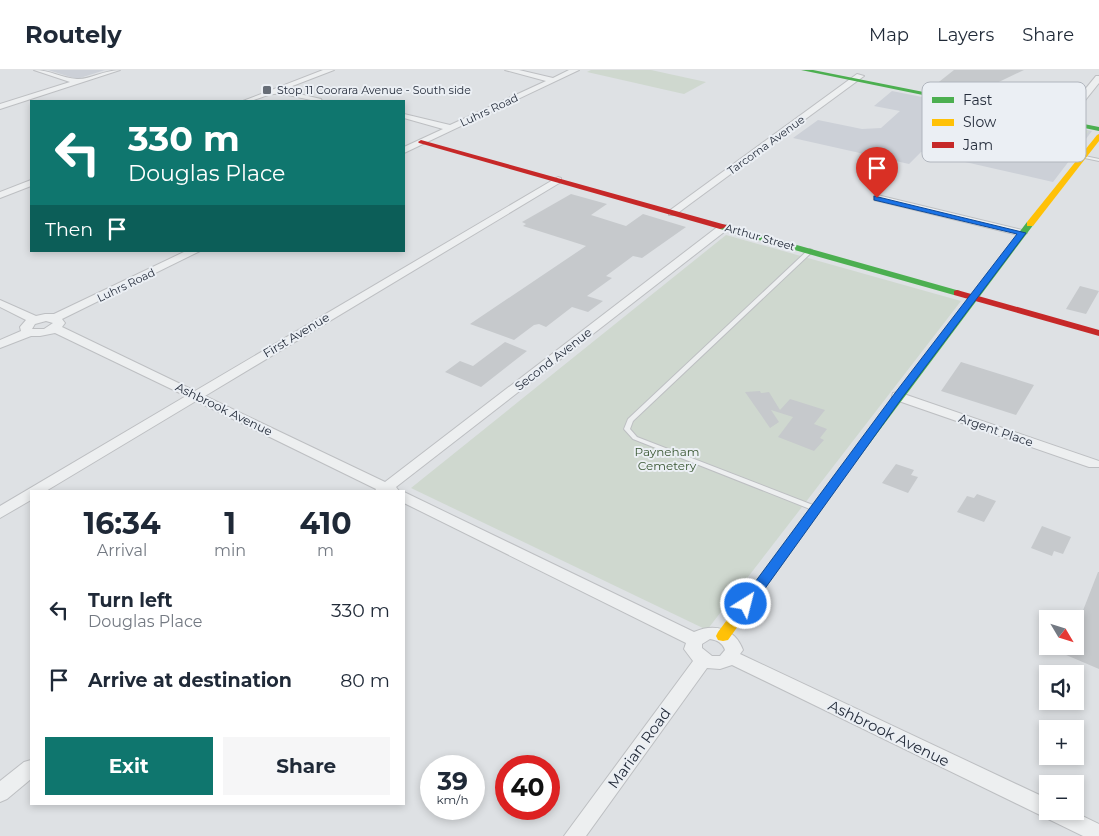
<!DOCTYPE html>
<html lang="en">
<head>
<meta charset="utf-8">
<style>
	:root { --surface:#fff; --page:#f6f6f7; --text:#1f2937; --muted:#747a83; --line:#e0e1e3; --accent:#0f766e }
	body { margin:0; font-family:Montserrat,sans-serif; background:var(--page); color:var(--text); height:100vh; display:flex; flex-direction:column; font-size:19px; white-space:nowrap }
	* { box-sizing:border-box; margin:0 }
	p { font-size:16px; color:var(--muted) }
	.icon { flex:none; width:28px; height:28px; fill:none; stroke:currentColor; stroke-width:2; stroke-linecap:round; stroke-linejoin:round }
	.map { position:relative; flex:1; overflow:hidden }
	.sheet { position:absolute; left:30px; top:420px; width:375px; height:315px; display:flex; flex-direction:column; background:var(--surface); border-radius:0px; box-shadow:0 2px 8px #0003 }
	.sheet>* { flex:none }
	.banner { position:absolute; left:30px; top:30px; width:375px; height:152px; border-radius:0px; box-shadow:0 2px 8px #0003; background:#0f766e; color:#fff; overflow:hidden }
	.needle { width:32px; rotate:128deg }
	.tools { position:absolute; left:1039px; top:540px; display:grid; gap:10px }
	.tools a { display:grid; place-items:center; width:45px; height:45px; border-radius:0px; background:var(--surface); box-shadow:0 2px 8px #0003; font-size:25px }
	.speed { position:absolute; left:420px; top:685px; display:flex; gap:10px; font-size:25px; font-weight:700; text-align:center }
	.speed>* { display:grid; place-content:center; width:65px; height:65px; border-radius:50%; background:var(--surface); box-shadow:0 2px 8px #0003; line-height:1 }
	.speed small { font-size:12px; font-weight:400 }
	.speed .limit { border:8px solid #d22; background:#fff; color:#111 }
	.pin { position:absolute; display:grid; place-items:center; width:42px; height:42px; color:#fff; margin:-51px -21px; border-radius:50% 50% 50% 0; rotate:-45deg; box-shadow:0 0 5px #0007 }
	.pin .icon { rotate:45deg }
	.me { position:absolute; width:55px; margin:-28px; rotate:36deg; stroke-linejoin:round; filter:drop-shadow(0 0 4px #0008) }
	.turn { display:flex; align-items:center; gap:18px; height:105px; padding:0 15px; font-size:22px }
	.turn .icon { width:65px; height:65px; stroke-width:2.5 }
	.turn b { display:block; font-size:35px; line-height:42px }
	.then { display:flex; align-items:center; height:48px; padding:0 15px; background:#0003; gap:10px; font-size:19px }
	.eta { display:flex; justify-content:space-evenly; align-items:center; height:85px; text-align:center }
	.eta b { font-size:30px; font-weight:700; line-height:35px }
	.action { display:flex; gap:10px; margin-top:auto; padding:10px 15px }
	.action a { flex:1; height:58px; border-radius:0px; background:var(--accent); color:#fff; font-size:20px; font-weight:700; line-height:58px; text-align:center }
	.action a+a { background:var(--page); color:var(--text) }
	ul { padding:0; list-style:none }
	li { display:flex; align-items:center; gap:15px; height:70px; padding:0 15px }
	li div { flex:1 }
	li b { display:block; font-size:19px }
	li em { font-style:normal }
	header { display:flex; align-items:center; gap:30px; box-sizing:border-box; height:70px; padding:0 25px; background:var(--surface); border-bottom:1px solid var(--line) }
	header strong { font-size:24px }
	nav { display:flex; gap:28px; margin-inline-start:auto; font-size:18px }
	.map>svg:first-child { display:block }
	.built { fill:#ccd0d7 }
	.green { fill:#cfd8cf }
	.building { fill:#c6c9cc }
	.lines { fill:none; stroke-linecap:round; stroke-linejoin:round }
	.lane-casing { stroke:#bdbfc2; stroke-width:2 }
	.street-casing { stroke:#bdbfc2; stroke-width:2 }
	.lane { fill:#edeff0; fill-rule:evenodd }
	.street { fill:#edeff0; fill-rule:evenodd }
	.fast { fill:#4caf50; fill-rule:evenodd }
	.slow { fill:#ffc107; fill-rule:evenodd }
	.jam { fill:#c62828; fill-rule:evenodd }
	.route { fill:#1a73e8; stroke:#114b97 }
	.poi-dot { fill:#666d77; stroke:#ebeff4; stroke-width:2 }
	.labels { text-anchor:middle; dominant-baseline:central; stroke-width:4; stroke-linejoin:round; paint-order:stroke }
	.far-poi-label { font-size:11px; fill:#262e3c; stroke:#ebeff4; text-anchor:start }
	.far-street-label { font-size:11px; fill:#262e3c; stroke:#ebeff4 }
	.street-label { font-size:12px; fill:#262e3c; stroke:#ebeff4 }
	.park-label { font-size:12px; fill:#3a5733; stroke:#ebeff4 }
	.near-street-label { font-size:15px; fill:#262e3c; stroke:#ebeff4 }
	.key { fill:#ebeff4; stroke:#b0b5bd; stroke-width:1 }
	.key-label { font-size:14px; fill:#262e3c }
</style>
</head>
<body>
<header>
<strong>Routely</strong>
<nav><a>Map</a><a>Layers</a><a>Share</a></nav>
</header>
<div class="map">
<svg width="1099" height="766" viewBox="0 0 1099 766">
	<rect width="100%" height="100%" fill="#dee1e4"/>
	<g class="built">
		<polygon points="48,0 105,0 77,9"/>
		<polygon points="892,21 1092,61 1053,112 921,82 909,94 793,68 818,50 862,59 881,58 900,41 874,36"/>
	</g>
	<g class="green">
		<polygon points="591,0 651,0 706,12 684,24 587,2"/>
		<polygon points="1028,49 1089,61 1075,79 1005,64 1009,61 1016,62"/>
		<polygon points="726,165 961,231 707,560 411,418"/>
	</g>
	<g class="building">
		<polygon points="954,0 1024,0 978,22 935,15"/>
		<polygon points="571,124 607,134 591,145 626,156 643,144 686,157 642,188 633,186 606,206 612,208 587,226 603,231 588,242 572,237 546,257 539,254 534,255 514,270 470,254 586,176 523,156 526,154 522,152"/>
		<polygon points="1080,216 1099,221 1086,244 1066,239"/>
		<polygon points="505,272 527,281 481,317 445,302 460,291 473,296"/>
		<polygon points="961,292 1006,306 1034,315 1016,345 941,321"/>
		<polygon points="760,321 761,323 769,322 780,340 790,329 825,340 814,354 827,359 820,368 824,370 814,381 778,367 793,347 771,340 779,352 770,358 745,322"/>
		<polygon points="896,394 914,400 911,405 918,407 908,423 882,413"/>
		<polygon points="977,424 996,431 984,452 957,442 967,426 974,428"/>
		<polygon points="1042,456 1071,467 1063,484 1054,481 1052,486 1031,478"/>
		<polygon points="1098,502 1099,502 1099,599 1045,576 1075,576 1075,561"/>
	</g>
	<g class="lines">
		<defs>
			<g id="lane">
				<polygon points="1080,85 1099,89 1099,91 1080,87"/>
				<polygon points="810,179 812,180 812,182 633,351 630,359 637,367 818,437 819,439 818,441 815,441 633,369 624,359 628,349 808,180"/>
			</g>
			<g id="street">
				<path d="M34 0C50 0 62 8 77 9 88 10 105 0 120 0L0 39V34L70 12Z"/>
				<path d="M323 0H334L282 20 321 29 322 31C307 31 284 22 274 24 263 25 255 32 243 31Z"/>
				<polygon points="505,0 519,0 553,8 569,0 579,0 404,83 404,77 443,59 404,48 404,44 450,55 546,11"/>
				<polygon points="857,4 864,6 675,145 669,145 669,141"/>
				<polygon points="1096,6 1099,6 1099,13 1070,49 1064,49 1064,45"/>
				<path d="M558 107 561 108V112L205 326 385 412 720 155H728V159L396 417 399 421H375L376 419 196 331 46 421H31V430L0 448V436L186 326 55 263 40 266H31L0 278V270L21 261 20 257 26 250 0 237V230L36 246 45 244H54L186 181H200L62 249 65 253 62 257 195 321ZM46 251 53 253 44 259H32L35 254Z"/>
				<polygon points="31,110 31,116 0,128 0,122"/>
				<polygon points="877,125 1026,161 1027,163 1022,166 874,130 874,126"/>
				<polygon points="898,322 1099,391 1099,397 1089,397 893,329 892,326 893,323"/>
				<path d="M404 422 694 562C714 553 735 558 743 580L740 584 1048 729V741H1072L1099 754V766H1083L732 595 720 599 707 598 586 766H564L693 591 684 579 686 573 404 433ZM710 569C717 570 723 573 725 580L720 586H712L702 578V574Z"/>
				<polygon points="31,690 31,709 7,729 0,732 0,711 24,692"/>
			</g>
		</defs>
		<use href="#lane" class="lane-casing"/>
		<use href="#street" class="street-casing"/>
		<use href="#lane" class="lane"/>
		<use href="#street" class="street"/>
		<g class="fast">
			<polygon points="801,0 813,0 1099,57 1099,61"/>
			<polygon points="1027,152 1034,154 855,393 847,393 845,391 847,389"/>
			<polygon points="720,155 726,155 960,221 962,223 960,225 954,225 720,159"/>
		</g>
		<g class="slow">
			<polygon points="1099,64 1099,71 1033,156 1027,156 1027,152 1097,65"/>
			<polygon points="851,387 855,389 857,391 855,393 728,570 723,571 718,570 716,566 718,562 847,389"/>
		</g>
		<g class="jam">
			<polygon points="421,70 726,155 727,157 720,159 419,73 418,72"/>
			<polygon points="957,220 1099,260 1099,266 954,225 954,221"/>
		</g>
	</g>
	<polygon class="route" points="874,126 1026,163 902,328 751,538 741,538 739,534 741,531 895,323 1017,164 874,130"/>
	<rect class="poi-dot" x="262" y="15" width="10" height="10" rx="2.5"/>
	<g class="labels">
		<g class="far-poi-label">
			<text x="277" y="20">Stop 11 Coorara Avenue - South side</text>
		</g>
		<g class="far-street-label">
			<text transform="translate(489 40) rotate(-25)">Luhrs Road</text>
			<text transform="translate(766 75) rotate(-36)">Tarcoma Avenue</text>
			<text transform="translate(760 167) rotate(16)">Arthur Street</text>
			<text transform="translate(126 215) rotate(-26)">Luhrs Road</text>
		</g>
		<g class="street-label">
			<text transform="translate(296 265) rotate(-31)">First Avenue</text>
			<text transform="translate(553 289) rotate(-38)">Second Avenue</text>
			<text transform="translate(224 339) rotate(26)">Ashbrook Avenue</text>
			<text transform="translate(996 360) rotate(19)">Argent Place</text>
		</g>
		<g class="park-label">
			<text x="667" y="381">Payneham<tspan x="667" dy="14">Cemetery</tspan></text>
		</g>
		<g class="near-street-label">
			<text transform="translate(889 663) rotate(26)">Ashbrook Avenue</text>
			<text transform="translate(639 678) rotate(-54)">Marian Road</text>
		</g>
	</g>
	<rect x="922" y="12" width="164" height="80" rx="8" class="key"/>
	<rect x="932" y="27" width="22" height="6" fill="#4caf50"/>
	<rect x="932" y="49" width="22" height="7" fill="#ffc107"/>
	<rect x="932" y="72" width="22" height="6" fill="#c62828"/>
	<g class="key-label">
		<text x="963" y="35">Fast</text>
		<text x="963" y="57">Slow</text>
		<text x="963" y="80">Jam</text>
	</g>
</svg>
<div class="tools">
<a><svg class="needle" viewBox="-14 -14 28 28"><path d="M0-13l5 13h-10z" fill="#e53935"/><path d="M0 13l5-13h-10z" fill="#747a83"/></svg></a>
<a><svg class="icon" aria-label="sound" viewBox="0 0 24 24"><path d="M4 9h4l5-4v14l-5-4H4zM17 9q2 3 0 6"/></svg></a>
<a>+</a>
<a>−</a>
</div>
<div class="speed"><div>39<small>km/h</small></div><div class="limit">40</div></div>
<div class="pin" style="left:877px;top:128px;background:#d93025"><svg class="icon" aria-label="arrive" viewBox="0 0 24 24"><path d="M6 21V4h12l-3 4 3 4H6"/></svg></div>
<svg class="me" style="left:746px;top:534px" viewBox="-20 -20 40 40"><circle r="17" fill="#1a73e8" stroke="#fff" stroke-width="3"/><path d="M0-11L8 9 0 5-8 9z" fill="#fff"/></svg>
<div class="banner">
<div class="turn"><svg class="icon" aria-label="left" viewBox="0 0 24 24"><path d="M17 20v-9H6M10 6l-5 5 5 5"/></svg><div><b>330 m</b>Douglas Place</div></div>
<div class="then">Then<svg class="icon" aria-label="arrive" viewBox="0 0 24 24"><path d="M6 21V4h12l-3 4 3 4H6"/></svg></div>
</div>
<section class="sheet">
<div class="eta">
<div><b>16:34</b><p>Arrival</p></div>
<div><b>1</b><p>min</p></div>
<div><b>410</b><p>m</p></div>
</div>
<ul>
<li><svg class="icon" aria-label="left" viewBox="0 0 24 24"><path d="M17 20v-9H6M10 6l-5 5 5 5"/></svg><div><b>Turn left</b><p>Douglas Place</p></div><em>330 m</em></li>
<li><svg class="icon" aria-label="arrive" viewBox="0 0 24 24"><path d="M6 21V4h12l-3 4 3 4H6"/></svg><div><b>Arrive at destination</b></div><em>80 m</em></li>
</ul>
<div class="action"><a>Exit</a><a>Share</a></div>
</section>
</div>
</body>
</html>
